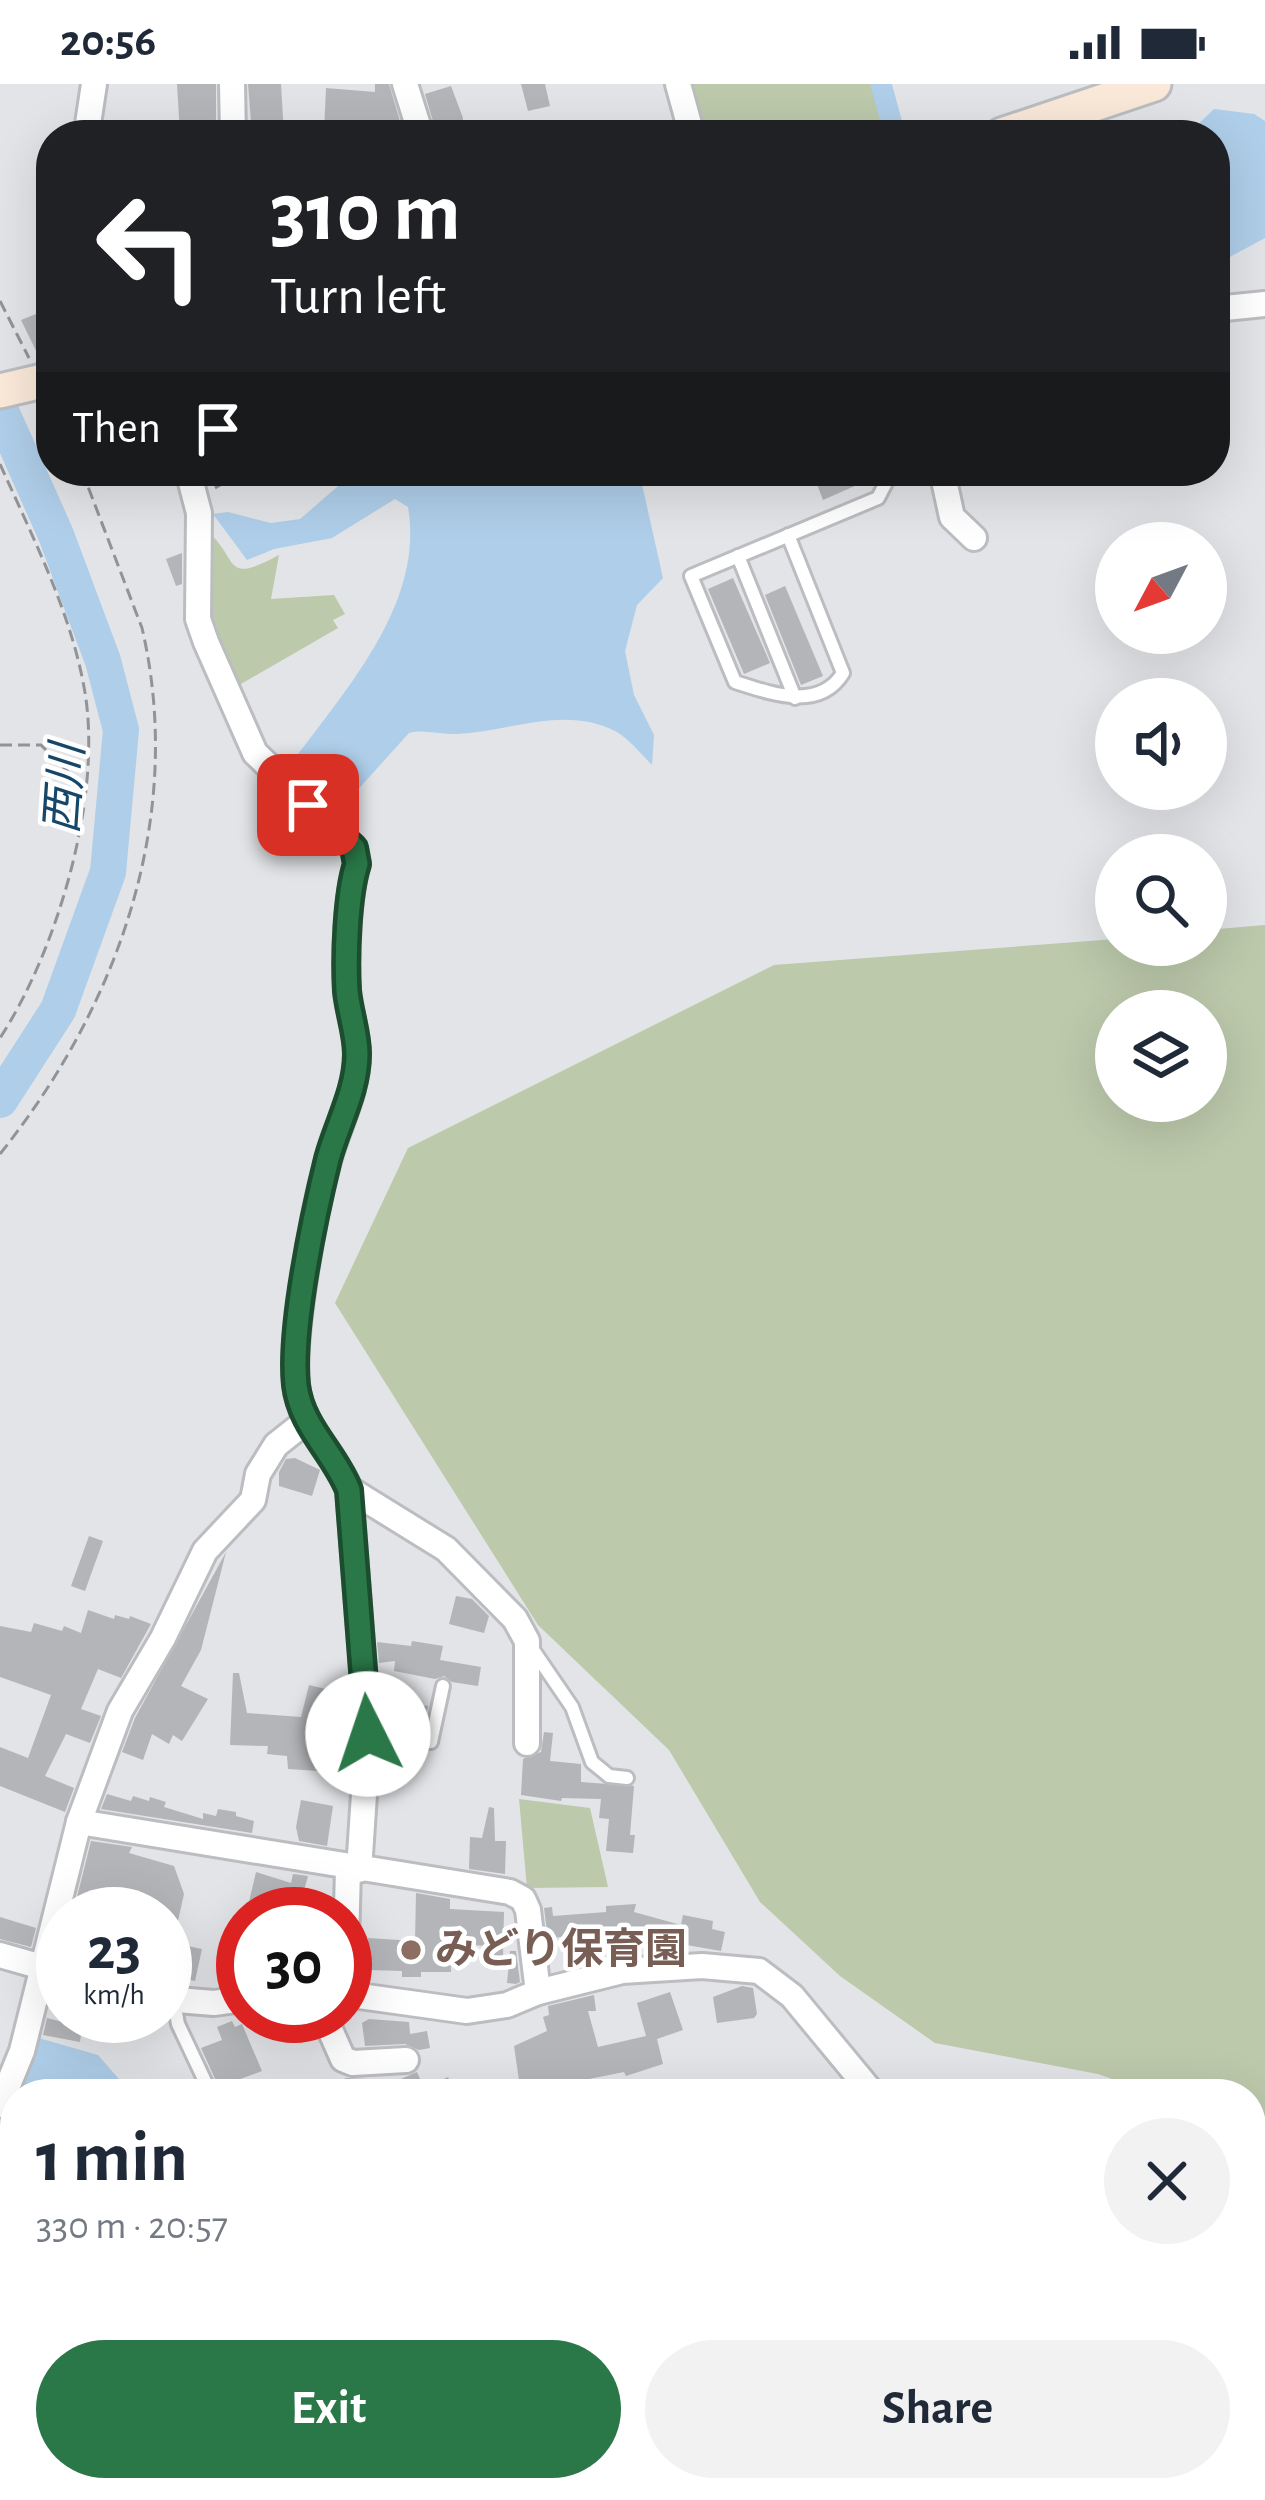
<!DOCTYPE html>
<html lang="en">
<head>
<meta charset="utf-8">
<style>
	:root { --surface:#fff; --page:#f2f2f3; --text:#1f2937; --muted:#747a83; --accent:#2a7747 }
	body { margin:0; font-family:"Alegreya Sans","Noto Sans JP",sans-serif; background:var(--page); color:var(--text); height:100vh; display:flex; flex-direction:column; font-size:45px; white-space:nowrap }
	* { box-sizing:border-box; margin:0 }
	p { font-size:39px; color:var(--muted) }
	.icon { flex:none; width:66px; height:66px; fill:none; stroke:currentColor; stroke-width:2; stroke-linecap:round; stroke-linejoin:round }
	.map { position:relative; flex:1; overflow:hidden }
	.sheet { position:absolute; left:0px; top:1995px; width:1266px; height:423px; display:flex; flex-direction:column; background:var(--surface); border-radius:48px 48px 0 0; box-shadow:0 12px 48px #0002 }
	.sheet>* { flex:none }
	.banner { position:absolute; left:36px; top:36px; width:1194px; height:366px; border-radius:48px; box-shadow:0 12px 48px #0002; background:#202124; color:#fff; overflow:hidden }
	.needle { width:78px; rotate:229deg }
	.fabs { position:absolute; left:1095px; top:438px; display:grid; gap:24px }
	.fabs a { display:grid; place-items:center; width:132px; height:132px; border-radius:50%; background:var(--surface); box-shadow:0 12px 48px #0002; font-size:60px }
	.speed { position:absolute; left:36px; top:1803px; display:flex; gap:24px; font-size:60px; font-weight:700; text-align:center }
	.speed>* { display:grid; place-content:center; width:156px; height:156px; border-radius:50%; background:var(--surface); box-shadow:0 12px 48px #0002; line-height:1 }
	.speed small { font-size:30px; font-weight:400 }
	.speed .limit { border:18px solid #d22; background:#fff; color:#111 }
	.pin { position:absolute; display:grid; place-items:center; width:102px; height:102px; color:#fff; margin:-51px; border-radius:24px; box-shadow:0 6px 18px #0006 }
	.me { position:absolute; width:132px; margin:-66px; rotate:356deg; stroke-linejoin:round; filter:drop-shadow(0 0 9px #0008) }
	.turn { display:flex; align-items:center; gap:42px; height:252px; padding:0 36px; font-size:54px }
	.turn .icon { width:156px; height:156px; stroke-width:2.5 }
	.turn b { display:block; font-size:84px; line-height:102px }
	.then { display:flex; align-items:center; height:114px; padding:0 36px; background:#0003; gap:24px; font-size:45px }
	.round { display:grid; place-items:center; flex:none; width:126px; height:126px; border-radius:63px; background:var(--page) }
	.head { display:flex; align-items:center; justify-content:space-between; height:204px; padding:0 36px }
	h1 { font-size:72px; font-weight:600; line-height:90px }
	.button { display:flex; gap:24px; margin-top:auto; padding:24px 36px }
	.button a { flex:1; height:138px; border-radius:72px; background:var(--accent); color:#fff; font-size:48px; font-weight:600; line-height:138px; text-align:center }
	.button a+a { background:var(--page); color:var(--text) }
	.status { display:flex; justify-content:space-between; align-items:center; height:84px; padding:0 60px; background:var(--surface); direction:ltr }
	.status svg { height:33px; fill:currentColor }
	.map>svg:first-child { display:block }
	.green { fill:#bcc9ab; fill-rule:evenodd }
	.water { fill:#afcee9 }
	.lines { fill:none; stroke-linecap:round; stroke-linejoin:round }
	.canal { stroke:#afcee9; stroke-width:21 }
	.river { stroke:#afcee9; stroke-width:36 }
	.building { fill:#b3b5b8 }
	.service-casing { stroke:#bbbdc0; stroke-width:18 }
	.minor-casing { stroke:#bbbdc0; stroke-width:30 }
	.secondary-casing { stroke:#bbbdc0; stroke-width:39 }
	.path { stroke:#929396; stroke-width:3; stroke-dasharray:12 6; stroke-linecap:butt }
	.service { stroke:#fff; stroke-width:12 }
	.minor { stroke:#fff; stroke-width:24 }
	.secondary { stroke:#fae9d9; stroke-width:33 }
	.route-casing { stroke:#1b4d2e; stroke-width:30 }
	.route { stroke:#2a7747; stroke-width:21 }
	.education-dot { fill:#8d6e63; stroke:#fff; stroke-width:4.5 }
	.labels { text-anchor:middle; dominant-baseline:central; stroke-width:9; stroke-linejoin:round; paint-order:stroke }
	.education-label { font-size:42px; font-weight:bold; fill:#785e54; stroke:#fff; text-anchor:start }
	.water-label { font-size:45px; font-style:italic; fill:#16466a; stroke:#fff }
</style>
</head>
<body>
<div class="status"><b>20:56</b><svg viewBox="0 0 49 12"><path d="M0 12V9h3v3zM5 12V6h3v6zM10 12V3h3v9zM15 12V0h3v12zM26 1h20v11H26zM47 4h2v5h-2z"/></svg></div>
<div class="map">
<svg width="1265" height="2416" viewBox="0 0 1265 2416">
	<rect width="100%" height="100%" fill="#e2e4e7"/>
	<g class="green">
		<polygon points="687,0 876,0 890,51 701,51"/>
		<path d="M207 447C240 475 222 502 279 471L271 515 334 511 345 530 333 536 338 544 234 604 211 543Z"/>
		<path d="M1265 841V2416H790L805 2403H1251V2010H1154L1098 1990 935 1959 840 1892 760 1818 669 1666 538 1541 335 1219 408 1064 774 881 1116 855V861H1206V846ZM1116 927H1206V1017H1116Z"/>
		<polygon points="519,1715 590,1724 608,1803 527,1804"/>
	</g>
	<g class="water">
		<polygon points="1214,25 1254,30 1265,37 1265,154 1215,181 1215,51 1187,51"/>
		<path d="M377 387H639L663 494 637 521 625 567 634 611 654 651 652 681C641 670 630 656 617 648 566 620 510 648 456 650 440 651 426 645 409 649L334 732 289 683C342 609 425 522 408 423L395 415 332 454 274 465 247 476 213 430 228 428 271 439 300 435 344 397Z"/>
		<polygon points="35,1953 98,1971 132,2010 15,2010 15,2051 0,2037"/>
		<polygon points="525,2403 651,2403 616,2416 528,2416"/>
	</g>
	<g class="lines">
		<polyline class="canal" points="881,0 895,51"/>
		<polyline class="river" points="0,325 56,451 103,577 121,646 108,788 58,926 0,1016"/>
	</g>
	<g class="building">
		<polygon points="177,0 216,0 216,35 211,51 180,51"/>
		<polygon points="248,0 281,0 284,51 252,51"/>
		<polygon points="375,0 389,0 404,51 324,48 326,4 375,8"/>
		<polygon points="521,0 545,0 550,22 528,27"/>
		<polygon points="451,2 463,34 462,51 437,51 425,10"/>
		<polygon points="51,224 51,271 40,275 21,236"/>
		<polygon points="834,387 851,387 857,401 823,416 815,395"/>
		<polygon points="182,469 182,500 176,502 166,475"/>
		<polygon points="733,494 770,579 744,590 708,505"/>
		<polygon points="785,502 823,592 801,601 765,511"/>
		<polygon points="295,1374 320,1386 312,1412 279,1402 279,1388 286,1375"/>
		<polygon points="89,1452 103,1457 85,1507 71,1502"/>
		<polygon points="226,1468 201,1566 181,1602 208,1615 182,1657 173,1651 169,1660 152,1650 143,1676 122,1668 135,1634"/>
		<polygon points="456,1512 472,1515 489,1532 484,1549 449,1540"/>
		<polygon points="88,1526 114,1535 115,1531 129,1535 130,1532 151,1540 121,1594 98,1585 81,1625 101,1632 90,1659 66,1650 45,1692 74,1704 65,1728 0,1702 0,1663 28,1674 51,1611 0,1593 0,1542 31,1548 34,1539 62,1547 64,1542 81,1549"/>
		<polygon points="412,1557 443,1562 440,1576 481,1583 478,1602 452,1598 444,1592 435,1595 394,1587 395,1577 379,1579 377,1558 411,1562"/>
		<polygon points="233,1589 239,1589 247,1629 301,1633 309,1601 342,1609 334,1644 351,1646 349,1689 288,1685 287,1672 267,1670 268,1662 230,1661"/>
		<polygon points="399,1618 428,1622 423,1644 396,1640"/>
		<polygon points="544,1648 553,1649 550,1677 581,1680 581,1698 634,1702 630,1751 635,1751 633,1769 606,1767 609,1735 599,1734 601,1715 562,1714 561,1717 521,1711 523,1675 541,1668"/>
		<polygon points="107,1710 131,1717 133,1712 149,1717 150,1713 166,1718 164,1723 203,1735 203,1729 216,1732 218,1725 236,1728 236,1732 254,1737 252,1749 101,1725"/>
		<polygon points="301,1716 333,1722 327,1762 299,1757 296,1743"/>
		<polygon points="489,1723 494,1724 495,1757 506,1757 505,1790 469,1785 470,1753 482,1754"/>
		<polygon points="91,1757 132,1763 129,1769 174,1782 184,1810 173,1859 202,1865 195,1897 165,1891 165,1830 99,1815 95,1830 73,1829"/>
		<polygon points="256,1788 291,1799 293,1790 308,1792 300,1821 280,1815 277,1829 262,1827 256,1830 248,1822"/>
		<polygon points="416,1809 450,1815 450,1825 504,1828 503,1873 486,1873 485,1862 450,1859 451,1888 421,1888 421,1893 402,1893 402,1887 369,1886 368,1854 415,1857"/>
		<polygon points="636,1820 634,1828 681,1841 683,1831 713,1837 712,1845 725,1848 721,1867 658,1856 655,1865 617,1857 580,1865 574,1864 572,1851 548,1855 544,1824 552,1823 553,1832 606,1828 606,1822"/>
		<polygon points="0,1833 36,1844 31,1863 0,1855"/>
		<polygon points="510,1867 516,1867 520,1898 516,1900 507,1899"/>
		<polygon points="742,1902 753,1904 757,1930 754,1934 717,1939 713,1913"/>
		<polygon points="670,1908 683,1946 657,1955 663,1980 626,1992 624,1988 589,1995 593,2006 581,2010 521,2010 514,1962 547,1947 543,1933 549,1931 548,1922 594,1911 596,1927 588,1927 598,1963 646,1952 637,1919"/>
		<polygon points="123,1932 166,1932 167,1938 126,1955 119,1938"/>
		<polygon points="47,1934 82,1943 80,1958 43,1951"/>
		<polygon points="369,1935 409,1938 410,1950 427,1947 430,1964 419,1966 405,1960 365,1962 362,1939"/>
		<polygon points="232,1937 235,1943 242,1940 262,1987 235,1997 238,2010 222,2010 201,1964 222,1956 217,1943"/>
		<polygon points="417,1988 424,2004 448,1993 456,2010 309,2010 346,1994 367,1995 373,2007"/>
		<polygon points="0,2135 15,2139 15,2202 0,2198"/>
	</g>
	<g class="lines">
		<defs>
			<g id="service">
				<path d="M788 451 843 589C819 628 770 609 735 598L691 492 878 414 892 387"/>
				<polyline points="738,472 795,614"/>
				<polyline points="531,1563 572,1623 592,1678 609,1692 627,1694"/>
				<polyline points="368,1650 431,1658 443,1602"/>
				<polyline points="174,1918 178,1940 211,2010"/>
			</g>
			<g id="minor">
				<polyline points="232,0 233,51"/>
				<polyline points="405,0 421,51"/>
				<polyline points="678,0 692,51"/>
				<polyline points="90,51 88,40 94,0"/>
				<polyline points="1215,225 1265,220"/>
				<path d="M188 387 199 429 198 535 206 558 255 669 354 764 357 780C347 812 345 873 347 907 349 928 357 949 357 970 357 1004 341 1036 331 1067 315 1117 291 1251 296 1301 301 1343 334 1368 349 1405L368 1650 359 1786"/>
				<polyline points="942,387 952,433 974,454"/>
				<polyline points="349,1405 446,1465 515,1535 527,1557 527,1659"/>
				<polyline points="79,1738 510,1808 523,1815 528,1826 538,1908"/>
				<polyline points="0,1871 63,1889"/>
				<polyline points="345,1897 348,1785"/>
				<polyline points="345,1910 467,1927 507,1921 538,1908 622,1887 702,1882 759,1887 792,1912 873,2010"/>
				<polyline points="165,1915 214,1919 243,1915"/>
				<polyline points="324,1932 343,1975 353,1979 406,1976"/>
				<polyline points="0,2021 22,1967 79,1738 120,1627 163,1554 205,1467 253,1416 258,1390 276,1361 305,1338"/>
				<polyline points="0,2052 15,2064"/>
				<polyline points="56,2416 59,2403"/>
			</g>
			<g id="secondary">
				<polyline points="1002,51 1154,0"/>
				<polyline points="0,307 51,295"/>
			</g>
		</defs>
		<use href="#service" class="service-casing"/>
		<use href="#minor" class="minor-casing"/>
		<use href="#secondary" class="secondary-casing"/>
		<g class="path">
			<polyline points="0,217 29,274"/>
			<path d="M0 380C32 452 70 526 84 603 104 709 58 865 0 954"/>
			<polyline points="215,404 243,387"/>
			<polyline points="0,661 41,661 82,702"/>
			<path d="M0 1070C118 922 186 733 142 544L82 387"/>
			<polyline points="249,2416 253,2403"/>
		</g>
		<use href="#service" class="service"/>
		<use href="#minor" class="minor"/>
		<use href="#secondary" class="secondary"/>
	</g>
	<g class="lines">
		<defs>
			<path id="route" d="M308 721 354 764 357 780C347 811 345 873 347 907 349 928 357 949 357 970 357 1007 337 1041 328 1075 314 1132 290 1245 296 1301 301 1343 334 1368 349 1406L368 1650"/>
		</defs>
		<use href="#route" class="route-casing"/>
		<use href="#route" class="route"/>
	</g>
	<circle class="education-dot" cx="411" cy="1866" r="12"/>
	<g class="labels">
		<g class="education-label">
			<text x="435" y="1866">みどり保育園</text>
		</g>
		<g class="water-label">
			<text transform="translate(66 705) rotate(-86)">西川</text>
		</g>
	</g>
</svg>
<div class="fabs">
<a><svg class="needle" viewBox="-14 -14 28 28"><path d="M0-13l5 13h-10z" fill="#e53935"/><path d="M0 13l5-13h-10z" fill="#747a83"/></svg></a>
<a><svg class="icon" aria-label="sound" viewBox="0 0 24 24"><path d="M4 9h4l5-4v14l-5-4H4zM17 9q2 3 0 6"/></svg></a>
<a><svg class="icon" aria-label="search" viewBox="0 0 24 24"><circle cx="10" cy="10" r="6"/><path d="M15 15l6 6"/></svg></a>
<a><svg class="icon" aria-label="layers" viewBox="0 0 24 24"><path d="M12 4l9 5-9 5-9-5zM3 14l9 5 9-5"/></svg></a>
</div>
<div class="speed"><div>23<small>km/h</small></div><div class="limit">30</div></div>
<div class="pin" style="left:308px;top:721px;background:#d93025"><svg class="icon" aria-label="arrive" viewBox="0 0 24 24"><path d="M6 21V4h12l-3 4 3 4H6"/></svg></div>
<svg class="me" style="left:368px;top:1650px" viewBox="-20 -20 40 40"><circle r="19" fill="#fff"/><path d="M0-13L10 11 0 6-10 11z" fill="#2a7747"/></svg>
<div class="banner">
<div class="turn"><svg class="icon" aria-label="left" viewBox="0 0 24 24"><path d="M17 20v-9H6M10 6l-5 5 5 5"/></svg><div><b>310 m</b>Turn left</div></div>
<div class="then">Then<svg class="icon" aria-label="arrive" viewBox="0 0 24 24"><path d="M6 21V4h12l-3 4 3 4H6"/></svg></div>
</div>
<section class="sheet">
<div class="head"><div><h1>1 min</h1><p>330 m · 20:57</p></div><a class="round"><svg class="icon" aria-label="close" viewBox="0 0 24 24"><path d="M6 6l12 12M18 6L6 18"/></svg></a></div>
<div class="button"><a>Exit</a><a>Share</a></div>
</section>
</div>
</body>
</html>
